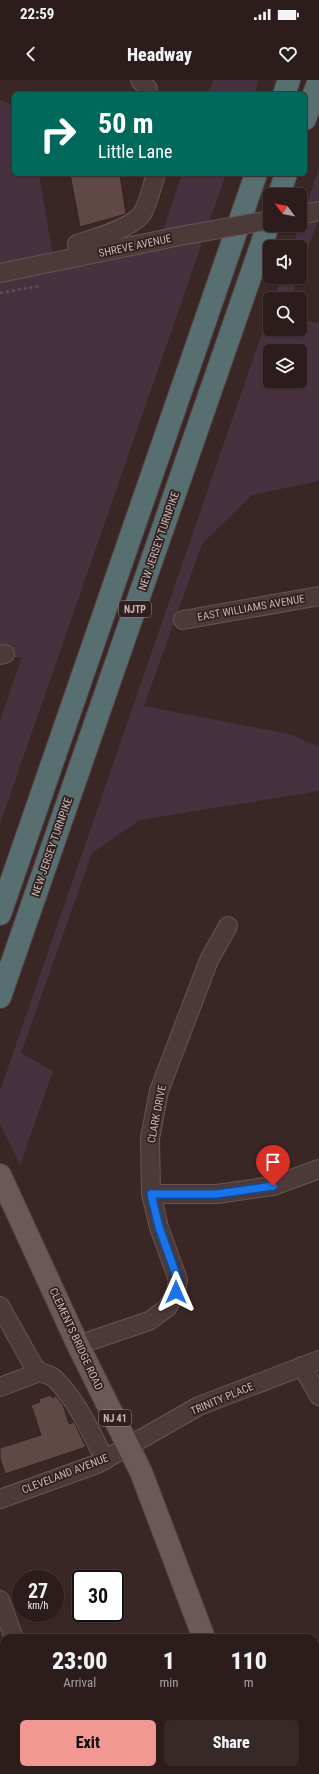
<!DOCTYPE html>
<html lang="en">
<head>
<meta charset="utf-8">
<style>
	:root { --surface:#2c1c1c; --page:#382929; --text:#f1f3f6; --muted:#a6a1a3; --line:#483a3b; --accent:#f09891 }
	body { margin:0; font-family:"Roboto Condensed",sans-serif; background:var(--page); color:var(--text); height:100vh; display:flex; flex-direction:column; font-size:15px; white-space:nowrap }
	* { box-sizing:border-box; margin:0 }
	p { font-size:13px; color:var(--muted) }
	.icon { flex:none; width:22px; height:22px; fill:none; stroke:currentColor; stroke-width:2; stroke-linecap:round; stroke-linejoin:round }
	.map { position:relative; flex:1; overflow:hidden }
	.sheet { position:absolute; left:0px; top:1554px; width:319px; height:140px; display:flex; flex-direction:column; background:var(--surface); border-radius:12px 12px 0 0; box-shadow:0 1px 3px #0004,0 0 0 1px var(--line) }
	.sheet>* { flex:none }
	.banner { position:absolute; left:12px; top:12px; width:295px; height:84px; border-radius:6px; box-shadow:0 1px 3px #0004,0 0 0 1px var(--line); background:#00695c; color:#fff; overflow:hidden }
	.needle { width:26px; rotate:302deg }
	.fabs { position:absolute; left:263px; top:108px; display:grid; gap:8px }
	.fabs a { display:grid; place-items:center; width:44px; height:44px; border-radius:6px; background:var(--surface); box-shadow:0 1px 3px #0004,0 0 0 1px var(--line); font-size:20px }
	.speed { position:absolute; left:12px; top:1490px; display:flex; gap:8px; font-size:20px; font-weight:700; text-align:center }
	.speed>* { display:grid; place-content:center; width:52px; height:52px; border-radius:50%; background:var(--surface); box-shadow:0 1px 3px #0004,0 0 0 1px var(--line); line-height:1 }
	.speed small { font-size:10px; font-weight:400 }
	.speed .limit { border:2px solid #111; border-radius:6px; background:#fff; color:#111 }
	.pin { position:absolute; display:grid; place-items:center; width:34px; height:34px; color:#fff; margin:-41px -17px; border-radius:50% 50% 50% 0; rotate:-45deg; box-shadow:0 0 4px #0007 }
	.pin .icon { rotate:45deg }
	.me { position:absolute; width:44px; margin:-22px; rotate:0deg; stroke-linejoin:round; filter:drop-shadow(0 0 3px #0008) }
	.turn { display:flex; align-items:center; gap:14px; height:84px; padding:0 20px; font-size:18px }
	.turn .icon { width:52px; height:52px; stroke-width:2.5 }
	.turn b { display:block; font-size:28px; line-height:34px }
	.eta { display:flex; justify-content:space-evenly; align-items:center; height:68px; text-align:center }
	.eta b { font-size:24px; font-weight:800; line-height:28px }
	.action { display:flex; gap:8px; margin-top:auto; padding:8px 20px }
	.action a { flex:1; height:46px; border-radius:6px; background:var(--accent); color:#111; font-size:16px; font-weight:800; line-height:46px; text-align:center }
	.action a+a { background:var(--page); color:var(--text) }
	.status { display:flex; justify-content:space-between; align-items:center; height:28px; padding:0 20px; background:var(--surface); direction:ltr }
	.status svg { height:11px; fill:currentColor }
	header { display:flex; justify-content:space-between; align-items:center; height:52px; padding:0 20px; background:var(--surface); font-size:18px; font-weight:800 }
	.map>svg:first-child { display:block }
	.green { fill:#47313e; fill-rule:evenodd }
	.building { fill:#604847; stroke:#332120 }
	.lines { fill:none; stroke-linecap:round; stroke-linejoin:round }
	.minor-casing { stroke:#675554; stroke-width:20 }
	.major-casing { stroke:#554342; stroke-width:24 }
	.highway-casing { stroke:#544241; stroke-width:24 }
	.path { stroke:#634e57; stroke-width:2.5; stroke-dasharray:3 3; stroke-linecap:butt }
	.minor { stroke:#4c3a39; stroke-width:18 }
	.major { stroke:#6c5857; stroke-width:22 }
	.highway { stroke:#576f71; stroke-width:22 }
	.minor-bridge-casing { stroke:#675554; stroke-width:20; stroke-linecap:butt }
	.minor-bridge { stroke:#4c3a39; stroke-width:18 }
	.route-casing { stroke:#114b97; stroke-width:10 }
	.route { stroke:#1a73e8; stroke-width:7 }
	.labels { text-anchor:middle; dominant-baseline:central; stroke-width:3.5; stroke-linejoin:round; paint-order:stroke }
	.shield { fill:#311f1e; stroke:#9a8988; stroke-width:1 }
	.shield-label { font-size:10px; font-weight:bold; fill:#c7b6b5 }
	.street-label { font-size:11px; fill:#c7b6b5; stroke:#311f1e }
</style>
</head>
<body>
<div class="status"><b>22:59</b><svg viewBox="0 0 49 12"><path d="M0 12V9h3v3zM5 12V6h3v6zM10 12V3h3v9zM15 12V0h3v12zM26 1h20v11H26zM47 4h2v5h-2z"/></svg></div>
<header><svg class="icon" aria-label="back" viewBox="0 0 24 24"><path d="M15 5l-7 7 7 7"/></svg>Headway<svg class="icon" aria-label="heart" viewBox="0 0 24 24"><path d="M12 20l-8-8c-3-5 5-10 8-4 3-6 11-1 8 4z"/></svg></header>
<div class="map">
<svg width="319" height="1694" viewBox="0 0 319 1694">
	<rect width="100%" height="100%" fill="#3b2626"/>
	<g class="green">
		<polygon points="213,0 259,0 254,14 209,14"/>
		<polygon points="0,20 14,26 14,94 39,94 54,182 159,163 182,94 226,94 0,744 0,641 22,577 0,579"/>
		<polygon points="319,88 319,137 300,190 300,167 292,167"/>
		<polygon points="281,197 298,197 290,219 274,219"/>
		<path d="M270 230V249H300V240L319 243V401L252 415 202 464 144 626 289 654 319 667V711L140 740 92 773 21 973 53 991 20 1085 0 1044V1011ZM270 271H300V301H270Z"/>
	</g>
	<g class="building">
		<polygon points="70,94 120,94 126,134 80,147"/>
		<polygon points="51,1315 52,1318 56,1316 63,1325 69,1344 74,1342 86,1367 5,1394 0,1378 0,1368 41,1355 31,1325 40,1322 39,1319"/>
	</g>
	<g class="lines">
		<defs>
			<g id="minor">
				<polyline points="140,0 148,9"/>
				<polyline points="300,135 319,131"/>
				<path d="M80 177 77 164C95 158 134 148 143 132 149 121 152 106 156 94"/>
				<polyline points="0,193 180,156"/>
				<polyline points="183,540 319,516"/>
				<polyline points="0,575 5,574"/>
				<polyline points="151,1114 217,1114 273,1106 319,1089"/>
				<path d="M0 1226 33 1285C35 1287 37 1290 40 1292 45 1295 51 1294 56 1300 78 1322 91 1352 105 1380"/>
				<polyline points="78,1265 149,1241 167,1228 176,1212 178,1200 159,1147 151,1114 150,1058 159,1011 209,880 228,846"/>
				<polyline points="302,1286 319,1316"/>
				<polyline points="0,1307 40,1292"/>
				<polyline points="0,1419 97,1384 199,1326 319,1280"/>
				<polyline points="0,1520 14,1558"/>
				<polyline points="315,1678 319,1677"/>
				<polyline points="64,1690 66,1694"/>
				<polyline points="273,1694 283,1690"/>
			</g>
			<g id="major">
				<polyline points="0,1095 78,1265 141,1392 204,1558"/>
				<polyline points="254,1690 256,1694"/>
			</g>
			<g id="highway">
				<polyline points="284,14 289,0"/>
				<polyline points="305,39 319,0"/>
				<polyline points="279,115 286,94"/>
				<polyline points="0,834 256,94"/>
				<polyline points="0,917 270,140"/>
			</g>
		</defs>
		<use href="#minor" class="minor-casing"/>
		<use href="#major" class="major-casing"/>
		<use href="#highway" class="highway-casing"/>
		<polyline class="path" points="0,213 39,206"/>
		<use href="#minor" class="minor"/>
		<use href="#major" class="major"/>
		<use href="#highway" class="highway"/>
		<defs>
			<polyline id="minor-bridge" points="180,156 270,140"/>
		</defs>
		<use href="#minor-bridge" class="minor-bridge-casing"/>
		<use href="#minor-bridge" class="minor-bridge"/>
	</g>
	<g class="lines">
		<defs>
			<polyline id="route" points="176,1212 178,1200 159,1147 151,1114 217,1114 273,1106"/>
		</defs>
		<use href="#route" class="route-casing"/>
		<use href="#route" class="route"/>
	</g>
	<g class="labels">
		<g class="shield">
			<rect x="119" y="521" width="32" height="16" rx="3"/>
			<rect x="99" y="1330" width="32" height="16" rx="3"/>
		</g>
		<g class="shield-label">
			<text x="135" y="529">NJTP</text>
			<text x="115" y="1338">NJ 41</text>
		</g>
		<g class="street-label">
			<text transform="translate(135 166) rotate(-12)">SHREVE AVENUE</text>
			<text transform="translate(159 461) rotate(-71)">NEW JERSEY TURNPIKE</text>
			<text transform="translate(251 528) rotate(-10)">EAST WILLIAMS AVENUE</text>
			<text transform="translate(52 767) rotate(-71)">NEW JERSEY TURNPIKE</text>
			<text transform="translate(157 1034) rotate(-79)">CLARK DRIVE</text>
			<text transform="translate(76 1259) rotate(65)">CLEMENTS BRIDGE ROAD</text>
			<text transform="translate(222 1319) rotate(-23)">TRINITY PLACE</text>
			<text transform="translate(65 1394) rotate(-21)">CLEVELAND AVENUE</text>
		</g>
	</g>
</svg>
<div class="fabs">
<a><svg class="needle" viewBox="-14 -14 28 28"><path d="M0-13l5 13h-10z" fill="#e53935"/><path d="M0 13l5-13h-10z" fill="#a6a1a3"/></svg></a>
<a><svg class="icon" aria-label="sound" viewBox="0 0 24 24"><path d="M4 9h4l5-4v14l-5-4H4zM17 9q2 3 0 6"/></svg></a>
<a><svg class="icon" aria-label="search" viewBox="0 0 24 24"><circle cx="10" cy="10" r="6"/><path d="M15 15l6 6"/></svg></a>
<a><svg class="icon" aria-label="layers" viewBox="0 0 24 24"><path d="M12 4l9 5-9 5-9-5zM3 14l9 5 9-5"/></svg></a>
</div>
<div class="speed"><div>27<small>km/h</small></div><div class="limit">30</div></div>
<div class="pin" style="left:273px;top:1106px;background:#d93025"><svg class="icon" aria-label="arrive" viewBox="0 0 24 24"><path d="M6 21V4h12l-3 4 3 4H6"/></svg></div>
<svg class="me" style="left:176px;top:1212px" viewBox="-20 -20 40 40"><path d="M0-17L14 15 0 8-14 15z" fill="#1a73e8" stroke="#fff" stroke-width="4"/></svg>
<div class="banner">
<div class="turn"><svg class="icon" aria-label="right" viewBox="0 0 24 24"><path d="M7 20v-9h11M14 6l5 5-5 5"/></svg><div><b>50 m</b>Little Lane</div></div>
</div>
<section class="sheet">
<div class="eta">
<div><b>23:00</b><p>Arrival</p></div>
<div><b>1</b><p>min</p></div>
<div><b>110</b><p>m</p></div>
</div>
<div class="action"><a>Exit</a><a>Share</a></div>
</section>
</div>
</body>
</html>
